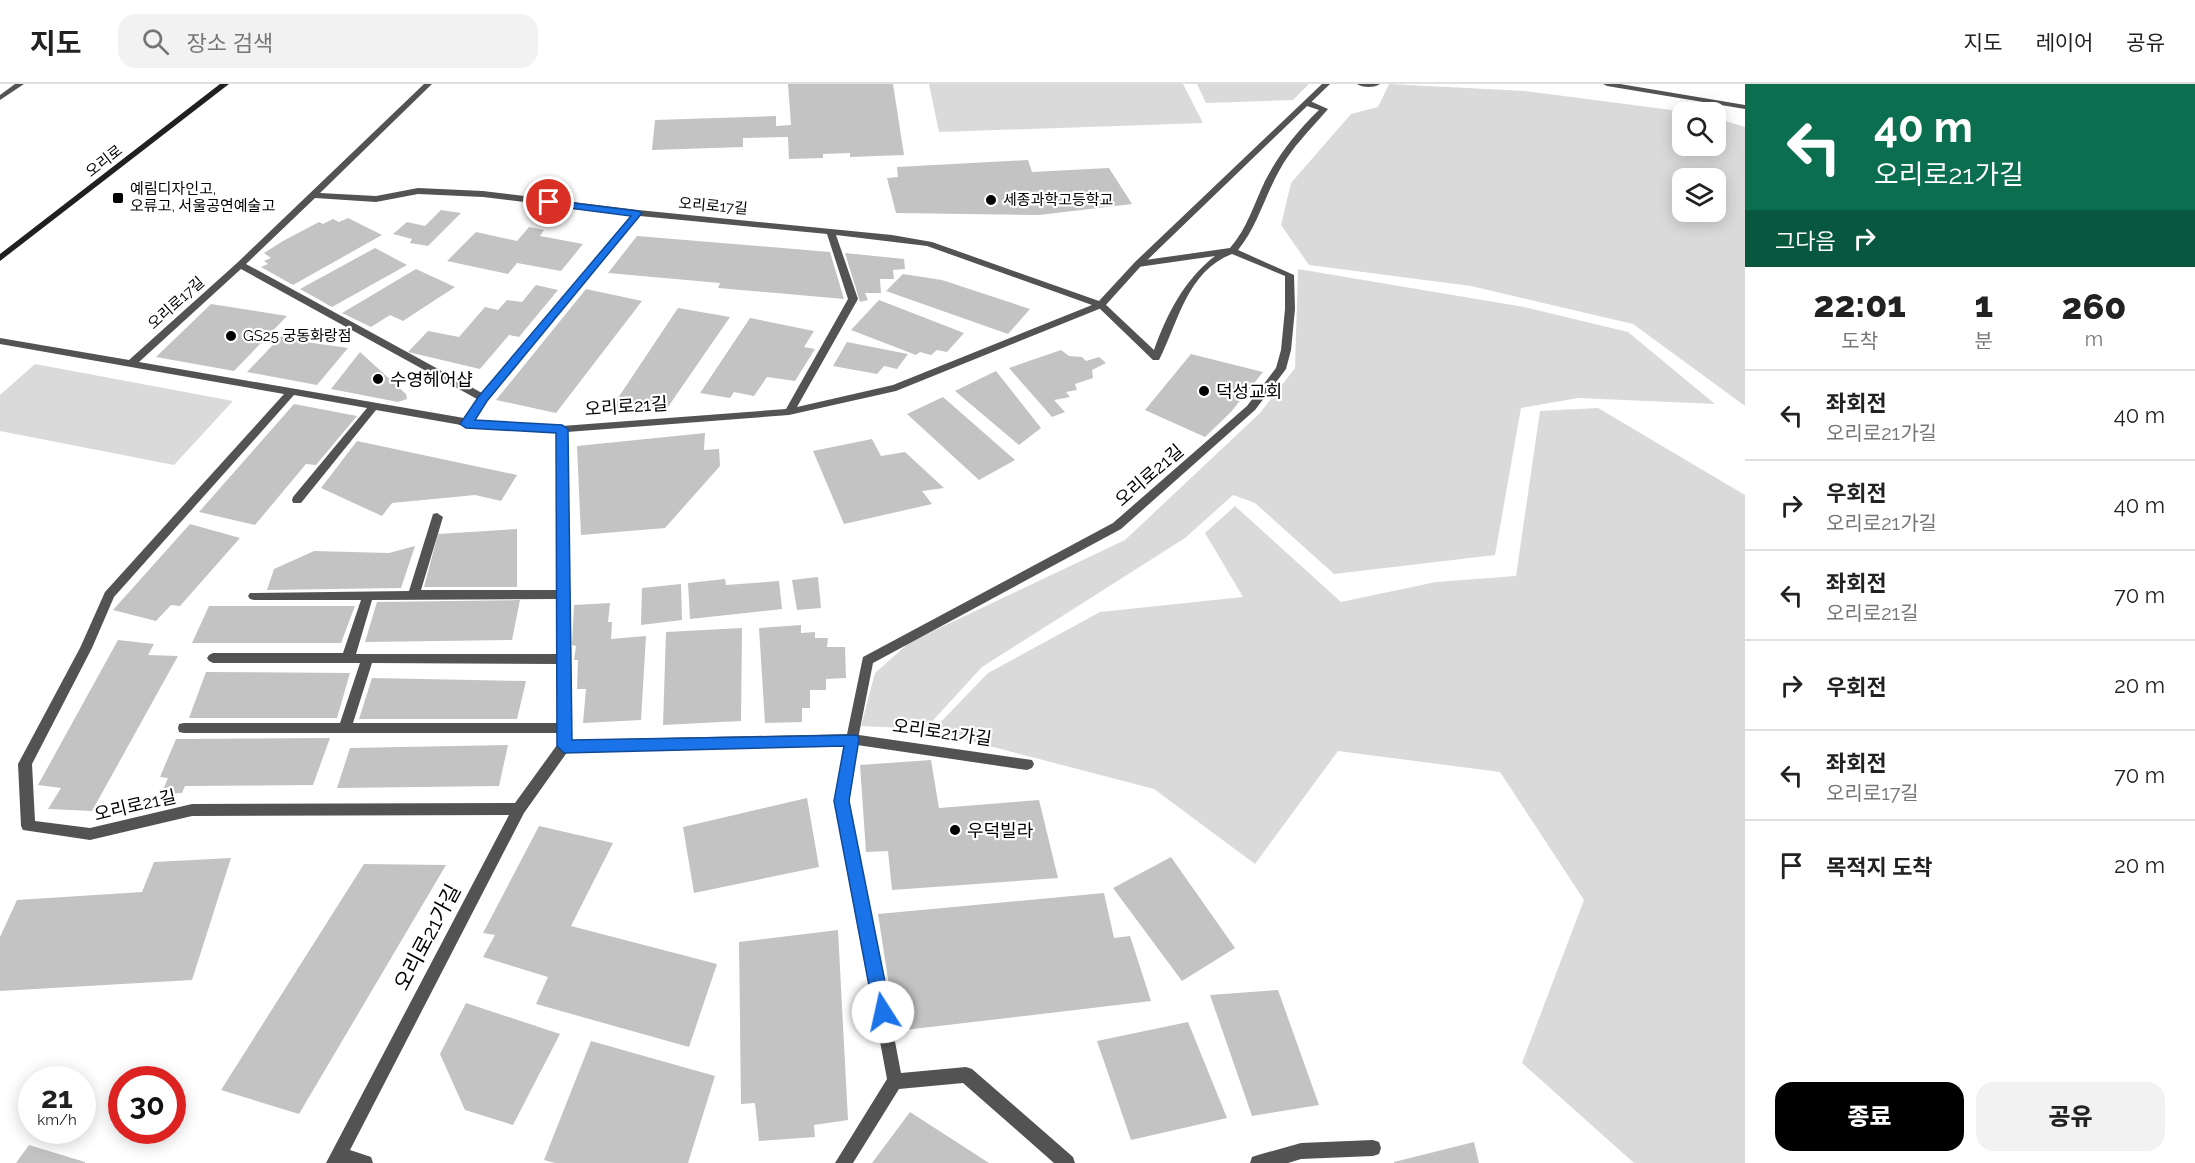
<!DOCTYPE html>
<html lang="ko">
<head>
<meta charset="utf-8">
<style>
	:root { --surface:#fff; --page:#f2f2f2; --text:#222; --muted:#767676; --line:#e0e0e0; --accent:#000 }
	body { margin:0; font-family:Raleway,"Noto Sans KR",sans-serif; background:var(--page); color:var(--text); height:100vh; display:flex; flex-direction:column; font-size:22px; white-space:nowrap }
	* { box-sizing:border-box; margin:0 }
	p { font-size:20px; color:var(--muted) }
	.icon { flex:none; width:33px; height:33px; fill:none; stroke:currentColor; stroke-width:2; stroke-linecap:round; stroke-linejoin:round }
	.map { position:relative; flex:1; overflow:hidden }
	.details { display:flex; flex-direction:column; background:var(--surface); width:450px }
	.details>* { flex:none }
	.guide { background:#0b6e4f; color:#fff; overflow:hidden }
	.tools { position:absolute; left:1672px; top:18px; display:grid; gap:12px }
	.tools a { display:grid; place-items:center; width:54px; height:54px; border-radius:12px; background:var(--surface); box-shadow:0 3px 15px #0003; font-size:30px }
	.speed { position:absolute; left:18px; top:982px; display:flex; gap:12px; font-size:30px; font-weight:700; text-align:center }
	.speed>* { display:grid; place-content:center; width:78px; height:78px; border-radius:50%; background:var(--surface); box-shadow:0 3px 15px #0003; line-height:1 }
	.speed small { font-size:15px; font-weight:400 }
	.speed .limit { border:9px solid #d22; background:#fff; color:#111 }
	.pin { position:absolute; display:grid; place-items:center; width:51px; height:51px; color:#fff; margin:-26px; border:3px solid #fff; border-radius:50%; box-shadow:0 2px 6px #0007 }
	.me { position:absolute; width:66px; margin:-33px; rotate:350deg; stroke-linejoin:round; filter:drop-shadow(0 0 4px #0008) }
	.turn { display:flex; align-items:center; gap:21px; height:126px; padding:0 30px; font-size:27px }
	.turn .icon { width:78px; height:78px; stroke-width:2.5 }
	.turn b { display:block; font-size:42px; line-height:51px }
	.then { display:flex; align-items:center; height:57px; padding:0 30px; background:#0003; gap:12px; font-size:22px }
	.eta { display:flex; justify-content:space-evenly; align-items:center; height:102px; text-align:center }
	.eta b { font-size:36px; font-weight:800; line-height:42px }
	.primary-button { display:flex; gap:12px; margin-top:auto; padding:12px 30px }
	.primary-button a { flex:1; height:69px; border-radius:18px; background:var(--accent); color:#fff; font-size:24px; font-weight:800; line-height:69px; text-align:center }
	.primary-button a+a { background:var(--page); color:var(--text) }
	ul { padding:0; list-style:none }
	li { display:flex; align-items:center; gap:18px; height:90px; padding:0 30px; border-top:2px solid var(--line) }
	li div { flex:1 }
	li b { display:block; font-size:22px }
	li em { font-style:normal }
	header { display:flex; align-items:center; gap:36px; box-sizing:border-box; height:84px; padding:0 30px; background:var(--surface); border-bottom:2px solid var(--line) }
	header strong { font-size:28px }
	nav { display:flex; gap:33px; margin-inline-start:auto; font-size:21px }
	.search { width:420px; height:54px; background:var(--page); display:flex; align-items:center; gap:15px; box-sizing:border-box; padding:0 21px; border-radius:18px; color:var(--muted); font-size:22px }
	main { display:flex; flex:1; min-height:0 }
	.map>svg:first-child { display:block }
	.green { fill:#dadada; fill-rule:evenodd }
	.building { fill:#c3c3c3 }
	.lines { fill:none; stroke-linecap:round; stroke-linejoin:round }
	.service { fill:#535353; fill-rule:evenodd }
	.minor { fill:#535353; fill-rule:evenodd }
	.secondary { fill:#202020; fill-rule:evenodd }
	.route { fill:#1a73e8; stroke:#114b97; stroke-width:1.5 }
	.poi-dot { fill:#000; stroke:#fff; stroke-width:2 }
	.labels { text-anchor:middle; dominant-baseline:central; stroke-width:4.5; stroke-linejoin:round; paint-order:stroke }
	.far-street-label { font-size:15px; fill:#000; stroke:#fff }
	.far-poi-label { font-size:15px; fill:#000; stroke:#fff; text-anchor:start }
	.poi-label { font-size:18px; fill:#000; stroke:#fff; text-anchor:start }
	.street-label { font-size:18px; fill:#000; stroke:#fff }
	.near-street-label { font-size:21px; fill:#000; stroke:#fff }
</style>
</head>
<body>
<header>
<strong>지도</strong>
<div class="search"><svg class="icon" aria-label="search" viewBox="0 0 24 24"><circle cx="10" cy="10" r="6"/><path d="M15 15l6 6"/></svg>장소 검색</div>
<nav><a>지도</a><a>레이어</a><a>공유</a></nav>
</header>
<main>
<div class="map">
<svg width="1745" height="1079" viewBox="0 0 1745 1079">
	<rect width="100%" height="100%" fill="#fff"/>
	<g class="green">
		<polygon points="929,0 1183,0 1203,39 939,48"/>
		<polygon points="1197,0 1308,0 1308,1 1293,16 1206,19"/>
		<path d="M1389 0 1525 7 1687 28H1683V62H1716V34L1745 43V322L1633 240 1471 202 1309 181 1281 141 1291 99 1351 30 1378 23ZM1683 94H1716V128H1683Z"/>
		<polygon points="1298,185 1524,223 1628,248 1715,320 1578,314 1521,324 1495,471 1334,490 1255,419 1233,411 1185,454 982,583 925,645 861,642 875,589 910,558 1125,456 1260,329 1295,284"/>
		<polygon points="35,280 233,317 174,381 0,347 0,311"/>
		<polygon points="1598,324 1745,411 1745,1079 1634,1079 1522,979 1584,816 1500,688 1338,667 1255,780 1154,705 932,647 988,589 1100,528 1243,513 1205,449 1235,422 1341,518 1436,498 1516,492 1540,327"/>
	</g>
	<g class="building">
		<polygon points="788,0 893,0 904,71 850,73 850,69 823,70 823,74 789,75 788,53 743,54 743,63 652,66 655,36 776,32 776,42 791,41"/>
		<polygon points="1028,76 1032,88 1109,84 1132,120 1039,131 896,129 887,94 898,93 897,83"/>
		<polygon points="441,126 461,129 428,162 410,159 412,155 393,150 407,138 425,142"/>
		<polygon points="348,134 382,151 293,201 261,183 268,180 264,177 271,174 264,169 283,157 319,138 323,140 333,135 339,138"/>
		<polygon points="529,143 544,146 540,152 583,160 561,187 517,179 508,190 447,177 476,148 517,157"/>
		<polygon points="637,152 830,168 844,215 718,204 720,199 608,189"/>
		<polygon points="375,164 407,181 332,223 300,205"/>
		<polygon points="845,169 904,175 905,185 893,186 894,195 880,195 881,209 865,209 868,216 860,218"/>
		<polygon points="416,185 455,203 403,237 390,231 371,243 342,229"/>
		<polygon points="903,190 942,196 1030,225 1008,250 886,207"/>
		<polygon points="536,201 558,206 519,253 509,251 480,285 408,268 428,247 459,253 485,223 498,226 507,216 522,218"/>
		<polygon points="586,205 642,217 556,329 496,316"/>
		<polygon points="879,216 964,249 947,268 937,266 931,271 920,268 916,271 851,246"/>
		<polygon points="211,220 287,232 234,287 156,273"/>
		<polygon points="678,224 730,233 668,323 610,326"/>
		<polygon points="750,234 814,247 804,263 815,265 795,297 767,293 754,312 734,308 730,314 700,309"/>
		<polygon points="286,247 304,251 299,257 348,264 317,301 247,288"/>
		<polygon points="847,258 908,270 897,285 884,282 877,290 833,282"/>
		<polygon points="1061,266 1069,272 1082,273 1086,277 1099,273 1106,279 1092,286 1093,294 1075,300 1077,306 1066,308 1070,313 1054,316 1065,328 1052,333 1009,284"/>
		<polygon points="360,268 406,310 407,315 398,318 331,305"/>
		<polygon points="1191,270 1263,288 1231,328 1205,353 1145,326"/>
		<polygon points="996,287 1041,344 1019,361 955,307"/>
		<polygon points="943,313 1015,376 979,396 907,330"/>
		<polygon points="294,320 357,332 316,381 306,380 255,441 199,428"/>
		<polygon points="705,349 704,366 719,365 720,382 665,444 581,451 577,362"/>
		<polygon points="872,355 881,372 905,368 944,404 922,407 932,420 844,440 813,367"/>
		<polygon points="357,357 517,391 501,417 475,411 392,419 382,432 321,404"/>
		<polygon points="190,440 240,454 180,522 171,521 156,537 113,526"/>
		<polygon points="517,445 517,503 424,503 438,450"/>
		<polygon points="415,462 401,504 267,506 274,485 314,467 389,469"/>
		<polygon points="818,493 821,524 797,526 792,496"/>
		<polygon points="725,495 726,501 779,497 782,525 690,535 688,499"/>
		<polygon points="681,500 682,536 641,541 642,504"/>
		<polygon points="520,516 512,556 365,558 377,518"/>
		<polygon points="610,519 608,538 612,538 611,555 646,552 641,636 583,639 586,605 577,605 578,576 574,576 576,562 572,561 574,521"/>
		<polygon points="209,522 355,522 341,559 192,559"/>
		<polygon points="801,541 801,549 815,548 815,554 828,554 827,563 845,563 846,594 826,595 826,606 810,606 810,624 802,624 802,638 765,639 759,544"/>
		<polygon points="742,544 741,637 663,641 666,548"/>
		<polygon points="118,556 154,560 148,571 178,572 92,727 48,725 61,704 38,701"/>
		<polygon points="206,588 350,589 337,634 189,634"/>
		<polygon points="372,594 526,597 517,635 359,635"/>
		<polygon points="330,654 313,701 185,702 182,709 161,710 168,694 160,693 176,655"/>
		<polygon points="508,661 499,702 337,704 350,664"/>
		<polygon points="931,676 939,724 1039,716 1058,794 892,806 888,767 866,768 860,681"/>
		<polygon points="807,714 819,783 694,809 683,743"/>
		<polygon points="539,742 613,759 571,842 717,880 689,963 536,920 548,893 483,873 495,851 483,849"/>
		<polygon points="1171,773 1235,864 1182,897 1113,804"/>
		<polygon points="231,774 192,896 0,907 0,853 17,816 142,808 154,778"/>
		<polygon points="364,780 446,781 299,1030 221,1006"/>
		<polygon points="1104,809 1114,854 1130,852 1151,917 896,947 878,830"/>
		<polygon points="838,846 848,1036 814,1041 815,1053 759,1057 755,1019 741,1020 739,858"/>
		<polygon points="1278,906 1319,1021 1252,1032 1210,911"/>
		<polygon points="466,919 560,950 513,1041 465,1026 440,970"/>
		<polygon points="1188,938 1227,1034 1131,1056 1097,957"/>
		<polygon points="591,957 715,992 688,1079 555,1079 544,1076"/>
		<polygon points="910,1028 989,1079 872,1079"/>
		<polygon points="1474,1058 1479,1079 1394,1079 1394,1078"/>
		<polygon points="29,1061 85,1078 85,1079 16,1079"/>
	</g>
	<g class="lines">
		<g class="service">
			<path d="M1357 0H1380C1375 4 1362 4 1357 0Z"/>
			<path d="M1304 17H1310L1328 25C1310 46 1292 63 1279 87 1264 114 1257 143 1238 166L1294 191 1295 225 1291 266 1286 285 1255 326 1121 445 873 579 858 655 857 659 852 660 847 659 846 655 863 573 1113 439 1247 322 1276 284 1281 266 1285 225V192L1232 170C1187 187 1178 239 1159 276H1153L1096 221 1098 219H1104L1154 266C1167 230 1184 196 1215 172L1138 183 1134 180 1138 177 1230 164C1247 145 1254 120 1265 97 1279 70 1297 47 1319 26L1304 21Z"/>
		</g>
		<g class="minor">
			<polygon points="15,0 24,0 0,16 0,11"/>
			<path d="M424 0H432L320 109 376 112 418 104 483 107 638 126 892 151 932 158 1099 217 1135 178 1322 0H1330L1141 182 1104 223 896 307 789 331 567 348 570 572 571 575 570 656 852 650 1032 676 1034 680 1032 684 1027 686 857 661 849 716 901 989 966 983 972 985 1073 1073 1075 1079H1054L963 999 899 1005 853 1079H835L887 995 835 716 845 661 568 667 524 729 350 1066 371 1073 373 1079H326L509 731 192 732 90 756 23 746 21 742 18 680 80 564 105 508 284 310 0 260V254L129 276 237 179ZM418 110 483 113 632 131 482 309 246 180 315 114 376 118ZM640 132 827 150 848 215 786 325 562 342 489 339 474 336 487 316ZM836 151 927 162 1092 221 893 301 797 323 858 215ZM241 185 477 315 464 334 139 278ZM294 311 367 324 293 413 292 416 293 419H301L376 326 461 341 466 343 470 342 489 345 557 348V506H421L443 433 437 429 433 430 409 507 250 509 248 512 250 515 254 516H361L343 569H213L209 571 207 574 209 577 213 579H360L340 639H184L179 640 178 644 179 648 184 649H557V661L515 719 192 720 90 744 35 737 32 680 92 564 114 513ZM557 515V570H356L372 516ZM372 579 557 580V639H353Z"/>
			<polygon points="1603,0 1620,0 1745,21 1745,25 1607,2"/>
			<polygon points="1373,1056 1379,1058 1381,1064 1379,1070 1373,1072 1301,1075 1288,1079 1250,1079 1252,1073 1258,1071 1301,1059"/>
		</g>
		<polygon class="secondary" points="220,0 229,0 0,177 0,170"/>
	</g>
	<polygon class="route" points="549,116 638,127 642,129 487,317 475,336 562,341 568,345 572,656 857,651 859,655 849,717 891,928 889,934 883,936 876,934 874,928 834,717 844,662 564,669 557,662 556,349 466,344 460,340 479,312 631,132 546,121 544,118"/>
	<g class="poi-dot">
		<rect x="112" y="108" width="12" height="12" rx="3"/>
		<circle cx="991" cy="116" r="6"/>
		<circle cx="231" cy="252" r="6"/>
		<circle cx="378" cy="295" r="6"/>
		<circle cx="1204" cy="307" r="6"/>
		<circle cx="955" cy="746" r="6"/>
	</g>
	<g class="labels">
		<g class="far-street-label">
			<text transform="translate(104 77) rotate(-38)">오리로</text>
			<text transform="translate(713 122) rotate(5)">오리로17길</text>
			<text transform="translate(176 219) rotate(-42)">오리로17길</text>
		</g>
		<g class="far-poi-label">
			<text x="130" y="105">예림디자인고,<tspan x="130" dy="17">오류고, 서울공연예술고</tspan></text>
			<text x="1003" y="116">세종과학고등학교</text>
			<text x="243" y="252">GS25 궁동화랑점</text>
		</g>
		<g class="poi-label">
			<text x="390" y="295">수영헤어샵</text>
			<text x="1216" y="307">덕성교회</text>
			<text x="967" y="746">우덕빌라</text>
		</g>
		<g class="street-label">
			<text transform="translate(626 322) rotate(-4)">오리로21길</text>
			<text transform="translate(1149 391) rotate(-41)">오리로21길</text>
			<text transform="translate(942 648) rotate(8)">오리로21가길</text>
			<text transform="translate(135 721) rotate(-13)">오리로21길</text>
		</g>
		<g class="near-street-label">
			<text transform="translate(427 853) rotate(-62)">오리로21가길</text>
		</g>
	</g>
</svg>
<div class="tools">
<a><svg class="icon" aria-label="search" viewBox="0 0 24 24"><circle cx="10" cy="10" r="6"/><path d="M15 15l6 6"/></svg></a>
<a><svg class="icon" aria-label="layers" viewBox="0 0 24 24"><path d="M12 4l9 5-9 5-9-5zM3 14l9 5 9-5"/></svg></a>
</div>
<div class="speed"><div>21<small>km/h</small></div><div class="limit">30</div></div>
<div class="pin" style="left:549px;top:118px;background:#d93025"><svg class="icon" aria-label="arrive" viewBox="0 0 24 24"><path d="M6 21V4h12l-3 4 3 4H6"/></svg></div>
<svg class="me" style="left:883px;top:928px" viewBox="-20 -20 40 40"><circle r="19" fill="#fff"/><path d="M0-13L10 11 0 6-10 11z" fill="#1a73e8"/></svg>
</div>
<section class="details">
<div class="guide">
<div class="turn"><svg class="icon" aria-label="left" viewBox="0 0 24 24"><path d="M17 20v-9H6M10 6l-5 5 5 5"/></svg><div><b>40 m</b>오리로21가길</div></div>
<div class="then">그다음<svg class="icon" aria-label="right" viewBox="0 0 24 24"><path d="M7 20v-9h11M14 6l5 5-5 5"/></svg></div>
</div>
<div class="eta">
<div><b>22:01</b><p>도착</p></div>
<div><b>1</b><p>분</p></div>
<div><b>260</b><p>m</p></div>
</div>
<ul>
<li><svg class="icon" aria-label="left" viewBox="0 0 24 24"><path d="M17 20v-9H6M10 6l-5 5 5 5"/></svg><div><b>좌회전</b><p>오리로21가길</p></div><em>40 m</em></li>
<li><svg class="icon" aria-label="right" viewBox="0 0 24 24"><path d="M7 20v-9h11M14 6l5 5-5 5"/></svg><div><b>우회전</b><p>오리로21가길</p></div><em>40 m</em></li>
<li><svg class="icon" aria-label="left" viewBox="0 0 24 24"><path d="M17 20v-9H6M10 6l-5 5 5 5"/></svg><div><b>좌회전</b><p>오리로21길</p></div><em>70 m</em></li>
<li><svg class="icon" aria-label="right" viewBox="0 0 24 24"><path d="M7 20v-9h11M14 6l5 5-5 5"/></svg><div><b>우회전</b></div><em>20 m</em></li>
<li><svg class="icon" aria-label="left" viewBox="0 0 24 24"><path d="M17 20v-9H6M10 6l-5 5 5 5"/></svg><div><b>좌회전</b><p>오리로17길</p></div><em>70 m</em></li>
<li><svg class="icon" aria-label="arrive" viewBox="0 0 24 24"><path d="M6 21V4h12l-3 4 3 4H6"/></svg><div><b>목적지 도착</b></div><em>20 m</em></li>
</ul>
<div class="primary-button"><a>종료</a><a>공유</a></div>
</section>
</main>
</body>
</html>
